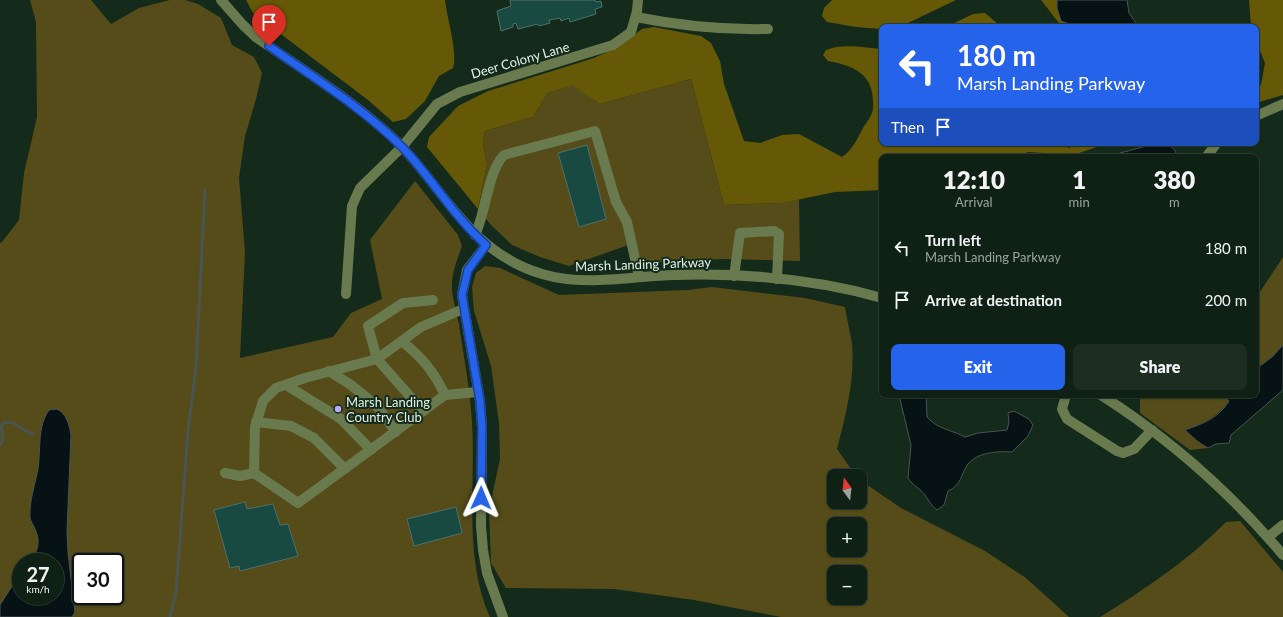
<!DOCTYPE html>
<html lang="en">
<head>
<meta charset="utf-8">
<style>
	:root { --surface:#0f2014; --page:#1d2d22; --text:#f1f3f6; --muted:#9ba3a0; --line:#2f3e34; --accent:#2563eb }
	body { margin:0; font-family:Lato,sans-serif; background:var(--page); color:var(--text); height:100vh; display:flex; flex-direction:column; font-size:15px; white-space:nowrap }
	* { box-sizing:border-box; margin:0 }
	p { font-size:13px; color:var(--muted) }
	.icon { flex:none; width:22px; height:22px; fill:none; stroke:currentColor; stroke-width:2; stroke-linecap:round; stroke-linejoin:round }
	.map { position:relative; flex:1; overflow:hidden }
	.sheet { position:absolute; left:879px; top:154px; width:380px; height:244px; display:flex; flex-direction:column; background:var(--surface); border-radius:8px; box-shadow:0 1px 3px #0004,0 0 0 1px var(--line) }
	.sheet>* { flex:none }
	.guide { position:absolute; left:879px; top:24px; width:380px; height:122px; border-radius:8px; box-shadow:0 1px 3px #0004,0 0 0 1px var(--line); background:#2563eb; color:#fff; overflow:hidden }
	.needle { width:26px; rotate:345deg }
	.buttons { position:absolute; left:827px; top:469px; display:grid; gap:8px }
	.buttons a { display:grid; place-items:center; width:40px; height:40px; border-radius:8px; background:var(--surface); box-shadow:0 1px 3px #0004,0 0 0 1px var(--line); font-size:20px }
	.speed { position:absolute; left:12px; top:553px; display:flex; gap:8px; font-size:20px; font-weight:700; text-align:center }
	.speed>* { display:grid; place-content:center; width:52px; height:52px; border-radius:50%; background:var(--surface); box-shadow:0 1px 3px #0004,0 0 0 1px var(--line); line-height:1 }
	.speed small { font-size:10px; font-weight:400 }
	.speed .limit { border:2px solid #111; border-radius:6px; background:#fff; color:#111 }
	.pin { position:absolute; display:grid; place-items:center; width:34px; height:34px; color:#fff; margin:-41px -17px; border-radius:50% 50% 50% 0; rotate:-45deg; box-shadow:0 0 4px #0007 }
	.pin .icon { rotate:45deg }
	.me { position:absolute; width:44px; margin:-22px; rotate:1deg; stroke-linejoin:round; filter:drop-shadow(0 0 3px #0008) }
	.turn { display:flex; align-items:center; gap:14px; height:84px; padding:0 12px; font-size:18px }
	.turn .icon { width:52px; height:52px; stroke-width:2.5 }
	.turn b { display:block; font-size:28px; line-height:34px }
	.then { display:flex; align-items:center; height:38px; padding:0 12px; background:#0003; gap:8px; font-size:15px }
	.eta { display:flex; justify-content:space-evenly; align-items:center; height:68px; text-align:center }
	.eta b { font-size:24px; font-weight:800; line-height:28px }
	.button { display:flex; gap:8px; margin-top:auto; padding:8px 12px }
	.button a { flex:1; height:46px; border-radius:8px; background:var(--accent); color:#fff; font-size:16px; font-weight:800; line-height:46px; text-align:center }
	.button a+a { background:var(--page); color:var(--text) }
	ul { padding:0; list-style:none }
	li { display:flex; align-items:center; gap:12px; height:52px; padding:0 12px }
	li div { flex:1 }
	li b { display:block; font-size:15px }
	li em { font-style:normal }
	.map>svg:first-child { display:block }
	.green { fill:#554c19; fill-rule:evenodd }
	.forest { fill:#655806 }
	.water { fill:#061214; stroke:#495553 }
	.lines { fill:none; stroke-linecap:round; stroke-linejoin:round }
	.stream { stroke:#495553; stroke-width:3 }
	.building { fill:#184a42; stroke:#4e7069 }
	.minor { stroke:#697a4e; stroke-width:10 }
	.route-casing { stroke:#184099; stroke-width:10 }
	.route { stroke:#2563eb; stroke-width:7 }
	.poi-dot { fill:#b4acf9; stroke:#142b1b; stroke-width:1.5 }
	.labels { text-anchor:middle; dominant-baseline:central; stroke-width:4; stroke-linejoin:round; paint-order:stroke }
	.street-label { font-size:13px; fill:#e4f1e7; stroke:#142b1b }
	.poi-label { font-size:13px; fill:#e4f1e7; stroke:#142b1b; text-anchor:start }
</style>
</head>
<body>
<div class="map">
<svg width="1283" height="617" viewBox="0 0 1283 617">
	<rect width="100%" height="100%" fill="#142b1b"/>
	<g class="green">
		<path d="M30 0H91L111 24 139 8 170 0H185L198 4 221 18 232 45 254 57 262 73 256 99 245 136 239 178 245 252 240 358 333 337 351 313 382 299 370 240 415 181 458 235 462 246C457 260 451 274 452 290 453 301 457 314 459 325 464 357 470 390 472 422 476 486 463 556 490 617H0V243L2 242 19 220 24 173 37 117 36 22ZM21 562H55V596H21ZM81 562H115V596H81Z"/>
		<polygon points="691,79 724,205 782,203 799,199 800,261 722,259 639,263 634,243 569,266 540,257 512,245 491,225 478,209 487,164 483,144 485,131 533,117 548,93 572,84 600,104"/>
		<polygon points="1283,257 1283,345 1272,357 1256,369 1256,298"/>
		<path d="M485 266 500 268 559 295 688 290 712 287 805 298 845 307C847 319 850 332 852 344 855 379 846 415 837 449L856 476H834V502H860V480L901 508 985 551 1026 578 1069 617H781L694 600 614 589 506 588 491 563 489 510 500 459 499 423 491 366 474 311 472 287 476 273ZM834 524H860V550H834ZM834 572H860V598H834Z"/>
		<path d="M1140 395 1152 397 1158 395H1224L1229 401C1218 417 1203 423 1185 430L1197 441 1208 448 1190 450 1140 413Z"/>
		<path d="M1240 521 1283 572V617H1100C1144 590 1190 559 1226 522Z"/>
	</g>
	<g class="forest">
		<path d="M246 0H445C447 18 458 53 453 68L439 76 425 101 406 119 393 122 368 100 253 13Z"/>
		<polygon points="832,0 956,0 906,24 882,27 881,29 856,27 827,22 822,16 824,8"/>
		<polygon points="1041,0 1057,0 1057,8 1061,21 1077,27 1062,27"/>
		<polygon points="1249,0 1283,0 1283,95 1256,103 1256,87 1261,85 1265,63 1256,41 1256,27 1251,27"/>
		<polygon points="985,13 998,24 999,27 946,27 973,14"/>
		<path d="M654 27 701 36 711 43 720 61 724 84 744 141 760 143 782 135 799 134 842 157C852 150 856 141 862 130 865 124 873 115 873 108 875 75 856 66 828 61L823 55 826 50C844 43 863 48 882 49V143H1058L1069 148 1077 143H1109L1073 155 1029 152 1012 157H882V190L835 192 782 203 724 205 691 79 600 104 572 85 548 93 533 117 485 131 483 144 487 164 478 209 427 147 429 137 458 106 488 91 594 58 618 47 642 29Z"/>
	</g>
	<g class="water">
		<polygon points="1057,0 1127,0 1129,13 1139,27 1077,27 1061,21 1057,8"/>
		<path d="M1154 144C1166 145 1175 144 1177 157H1105Z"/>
		<path d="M1283 345V390L1231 435 1229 443 1216 444 1208 448 1197 441 1185 430C1202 424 1219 418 1229 401L1224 395H1256V369L1272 357Z"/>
		<path d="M899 395H926L927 417C937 429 952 430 965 437L978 433 1007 430 1009 422 1008 413 1014 411 1029 419 1033 425 1028 436 1012 452C998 451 978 452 968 464 961 474 961 486 948 491L944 505 937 510C931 505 929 501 925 495 921 489 913 486 908 478L911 445Z"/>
		<path d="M57 409C67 414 69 425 71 435L67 531 68 553 75 612 72 617H0V605L21 572V596H55V562H29C38 552 41 542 35 529 33 525 31 521 30 518 29 501 35 485 38 469 41 449 37 427 49 410Z"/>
	</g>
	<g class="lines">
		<g class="stream">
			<path d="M0 445 3 440 1 427 3 423C14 420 20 428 29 433H33"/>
			<polyline points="170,617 176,592 188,431 196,367 205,190"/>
		</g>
	</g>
	<g class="building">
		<polygon points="510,0 595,0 596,2 601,1 602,7 595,9 596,14 570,22 569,18 561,21 560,18 549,20 550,23 539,26 538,24 518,29 516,23 513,24 513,27 501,31 497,11 511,6"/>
		<polygon points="587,145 606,219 579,227 558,153"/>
		<polygon points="245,502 247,509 273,504 280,525 288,524 298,556 240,571 239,566 230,568 214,510"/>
		<polygon points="456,507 462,533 414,546 407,519"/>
	</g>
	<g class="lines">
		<g class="minor">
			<path d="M221 0 243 25 257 38C299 67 344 95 383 129 441 178 462 250 542 274 586 287 631 276 675 275 744 273 816 279 882 298"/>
			<path d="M636 17C680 26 723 30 768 29"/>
			<polyline points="1256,116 1283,104"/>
			<polyline points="1206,157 1217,143"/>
			<path d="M475 235C486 212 488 171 504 155L595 131 616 202 627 222 639 277"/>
			<polyline points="486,245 467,270 462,295 480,401 482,427 481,526 483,550 487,573 503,617"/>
			<polyline points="734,276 740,233 774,231 779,234 777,279"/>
			<polyline points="346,294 352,206 360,188 402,147 437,104 460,92 613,45 631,32 637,11 638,0"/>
			<path d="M402 341C423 359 433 370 445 395"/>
			<polyline points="329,371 351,385 377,406 396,432"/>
			<polyline points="286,385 341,419 371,450"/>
			<polyline points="1066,395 1062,409 1067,419 1117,451 1123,453 1134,449 1152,430"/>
			<path d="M1101 395C1170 439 1230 492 1283 555"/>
			<polyline points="423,411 377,359 368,326 403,303 433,300"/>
			<polyline points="256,422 291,426 314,438 345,469"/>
			<polyline points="225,473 240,476 254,473 298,503 445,395 478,392"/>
			<polyline points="254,473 255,427 263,401 276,388 305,378 377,359 421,327 463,309"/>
			<polyline points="1268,537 1283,525"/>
		</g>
	</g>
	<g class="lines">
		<defs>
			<path id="route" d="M269 46C314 78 363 108 402 147 432 178 453 216 486 245L468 270 462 295 480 401 482 427 481 498"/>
		</defs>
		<use href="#route" class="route-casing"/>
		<use href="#route" class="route"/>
	</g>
	<circle class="poi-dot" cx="338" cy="409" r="4"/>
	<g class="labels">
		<g class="street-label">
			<text transform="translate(520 60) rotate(-16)">Deer Colony Lane</text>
			<text transform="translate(643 264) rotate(-2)">Marsh Landing Parkway</text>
		</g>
		<g class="poi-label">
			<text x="346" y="402">Marsh Landing<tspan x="346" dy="15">Country Club</tspan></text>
		</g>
	</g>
</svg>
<div class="buttons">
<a><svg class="needle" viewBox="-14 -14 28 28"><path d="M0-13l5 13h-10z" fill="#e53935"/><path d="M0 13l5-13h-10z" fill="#9ba3a0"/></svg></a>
<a>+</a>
<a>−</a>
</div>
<div class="speed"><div>27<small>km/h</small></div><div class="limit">30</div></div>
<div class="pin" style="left:269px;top:46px;background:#d93025"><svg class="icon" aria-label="arrive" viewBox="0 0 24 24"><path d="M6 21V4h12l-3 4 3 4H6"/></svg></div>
<svg class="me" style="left:481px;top:498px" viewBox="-20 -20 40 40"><path d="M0-17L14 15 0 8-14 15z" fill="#2563eb" stroke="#fff" stroke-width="4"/></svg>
<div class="guide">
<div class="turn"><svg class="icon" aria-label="left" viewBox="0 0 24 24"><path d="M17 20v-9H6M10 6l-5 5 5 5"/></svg><div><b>180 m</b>Marsh Landing Parkway</div></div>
<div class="then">Then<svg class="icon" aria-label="arrive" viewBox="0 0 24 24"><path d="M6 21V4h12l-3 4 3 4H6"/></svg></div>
</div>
<section class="sheet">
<div class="eta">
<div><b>12:10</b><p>Arrival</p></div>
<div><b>1</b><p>min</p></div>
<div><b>380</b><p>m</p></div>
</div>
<ul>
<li><svg class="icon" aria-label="left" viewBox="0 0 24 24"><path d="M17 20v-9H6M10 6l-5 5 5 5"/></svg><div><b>Turn left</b><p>Marsh Landing Parkway</p></div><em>180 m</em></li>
<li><svg class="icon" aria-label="arrive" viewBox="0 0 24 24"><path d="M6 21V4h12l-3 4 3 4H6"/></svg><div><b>Arrive at destination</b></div><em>200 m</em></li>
</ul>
<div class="button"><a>Exit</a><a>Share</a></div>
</section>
</div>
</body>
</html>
